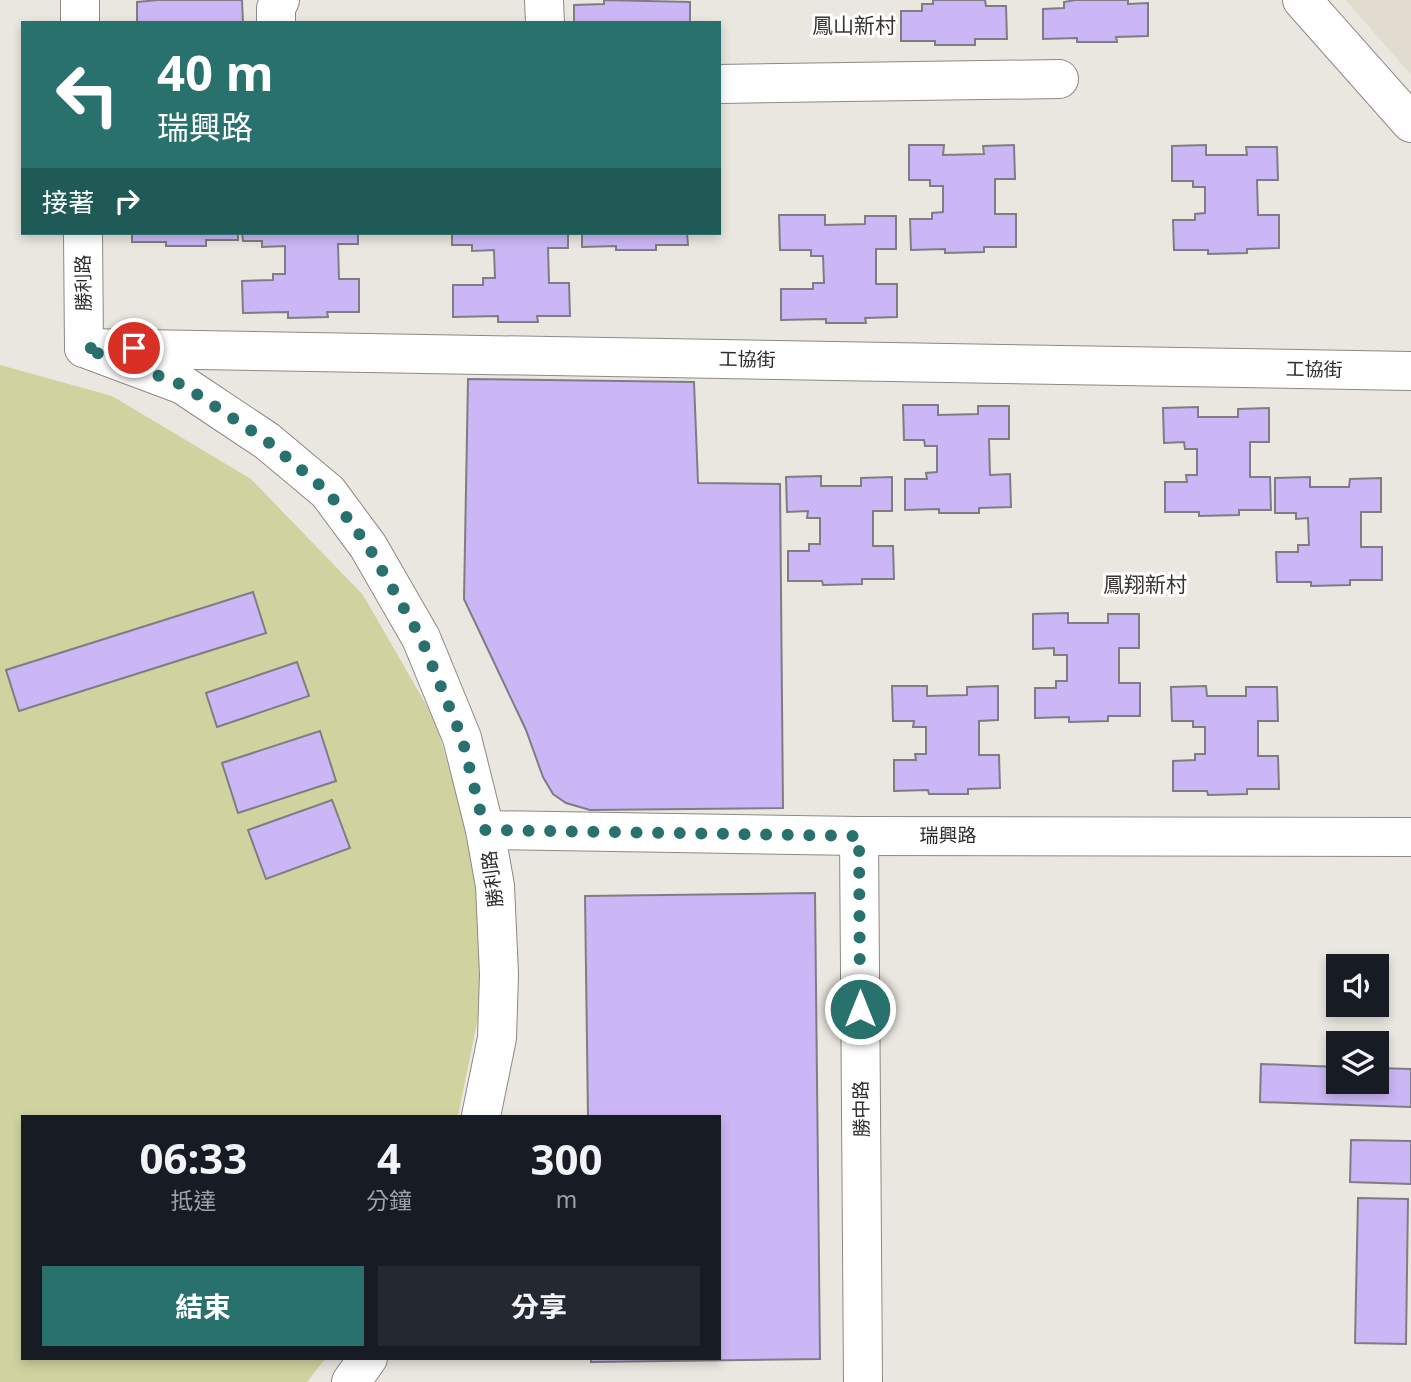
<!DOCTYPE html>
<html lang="zh-TW">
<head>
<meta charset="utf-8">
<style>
	:root { --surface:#171b24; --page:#242831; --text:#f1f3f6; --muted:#9ea1a6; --accent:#28716c }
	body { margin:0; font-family:"Noto Sans","Noto Sans TC",sans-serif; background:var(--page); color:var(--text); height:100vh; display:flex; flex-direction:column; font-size:26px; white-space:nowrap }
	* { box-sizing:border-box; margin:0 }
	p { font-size:23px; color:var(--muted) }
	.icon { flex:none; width:38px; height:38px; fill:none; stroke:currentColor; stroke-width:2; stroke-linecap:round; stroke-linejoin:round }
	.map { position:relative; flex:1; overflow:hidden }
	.details { position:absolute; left:21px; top:1115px; width:700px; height:245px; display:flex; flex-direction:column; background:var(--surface); border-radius:0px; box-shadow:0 4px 10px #0003 }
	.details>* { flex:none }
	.guide { position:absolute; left:21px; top:21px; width:700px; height:214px; border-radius:0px; box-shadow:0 4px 10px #0003; background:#28716c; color:#fff; overflow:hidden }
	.fabs { position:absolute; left:1326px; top:954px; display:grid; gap:14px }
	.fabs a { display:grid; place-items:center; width:63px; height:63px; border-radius:0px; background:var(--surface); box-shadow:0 4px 10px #0003; font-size:35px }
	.pin { position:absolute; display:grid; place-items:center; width:60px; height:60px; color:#fff; margin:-30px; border:4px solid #fff; border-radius:50%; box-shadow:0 2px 7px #0007 }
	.me { position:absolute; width:77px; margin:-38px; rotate:0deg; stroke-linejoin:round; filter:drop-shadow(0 0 5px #0008) }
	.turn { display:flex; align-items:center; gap:24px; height:147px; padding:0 21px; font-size:32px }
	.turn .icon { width:91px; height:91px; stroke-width:2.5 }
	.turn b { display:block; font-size:49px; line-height:60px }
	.then { display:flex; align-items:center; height:66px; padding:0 21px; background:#0003; gap:14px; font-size:26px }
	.eta { display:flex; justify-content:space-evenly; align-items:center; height:119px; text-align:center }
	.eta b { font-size:42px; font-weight:700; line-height:49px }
	.action { display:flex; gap:14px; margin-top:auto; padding:14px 21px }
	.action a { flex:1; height:80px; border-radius:0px; background:var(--accent); color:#fff; font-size:28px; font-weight:700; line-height:80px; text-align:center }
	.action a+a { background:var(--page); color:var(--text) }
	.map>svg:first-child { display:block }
	.built { fill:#e2dbcf }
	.green { fill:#d0d3a0 }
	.building { fill:#ccb7f6; stroke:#7f7d83; stroke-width:2 }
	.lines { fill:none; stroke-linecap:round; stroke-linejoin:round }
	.minor-casing { stroke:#8d8a84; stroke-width:40 }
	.minor { stroke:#fff; stroke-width:38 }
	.route { stroke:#28716c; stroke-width:12; stroke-dasharray:0 21.6 }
	.labels { text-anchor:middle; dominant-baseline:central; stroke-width:6; stroke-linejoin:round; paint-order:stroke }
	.street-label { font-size:19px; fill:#2d2c2a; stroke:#fff }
	.neighbourhood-label { font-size:21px; fill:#383530; stroke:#fff }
</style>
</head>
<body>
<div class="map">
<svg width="1411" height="1382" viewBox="0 0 1411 1382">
	<rect width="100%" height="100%" fill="#eae6e0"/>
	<polygon class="built" points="1346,0 1411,0 1411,75"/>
	<polygon class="green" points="0,365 112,396 251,479 363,595 435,720 475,859 481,1003 458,1116 23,1116 23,1358 326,1358 307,1382 0,1382"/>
	<g class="building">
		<polygon points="158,0 242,0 243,23 137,23 137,2"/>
		<polygon points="604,0 690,2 690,23 574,23 574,5 604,4"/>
		<polygon points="933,0 985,0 986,6 1006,6 1007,39 975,39 975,45 935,45 935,41 901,41 901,11 922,11 922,4 933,4"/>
		<polygon points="1075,0 1128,0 1128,4 1148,3 1148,36 1116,37 1117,42 1077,42 1077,38 1043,39 1043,9 1064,8 1064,2"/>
		<polygon points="909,145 944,145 943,155 984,154 983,146 1014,145 1015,179 995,179 995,214 1016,214 1016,247 984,247 984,252 945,253 945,249 911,250 910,219 932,219 932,213 943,212 943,186 930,186 930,180 909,180"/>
		<polygon points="1206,145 1206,155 1247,155 1246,147 1277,147 1278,180 1257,180 1258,215 1279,215 1279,248 1247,249 1247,253 1208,254 1208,250 1174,250 1173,220 1195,220 1195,214 1205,213 1205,187 1193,187 1193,181 1172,181 1172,146"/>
		<polygon points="779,215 825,215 825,225 865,224 865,216 896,216 896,249 876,249 876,284 897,284 897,317 865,318 866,323 826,323 826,319 781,320 781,289 813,289 813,283 824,283 823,256 811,256 811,250 780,250"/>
		<polygon points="132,233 238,233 238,240 206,240 206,246 166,246 166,242 132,242"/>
		<polygon points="242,233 358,233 358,244 338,244 339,279 359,279 359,312 327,312 328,317 288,318 288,312 243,313 242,281 273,280 273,274 285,274 285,246 262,247 262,241 243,241"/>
		<polygon points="452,233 568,233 568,248 548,248 549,283 569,283 570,316 537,316 538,322 498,322 498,316 453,317 453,285 483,285 483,278 495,278 494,250 472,251 472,245 452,245"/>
		<polygon points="582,233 687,233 688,245 656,245 656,250 616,250 616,246 582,247"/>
		<polygon points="468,379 694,382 698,483 780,484 783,808 590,810 566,803 553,794 543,777 526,730 464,599"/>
		<polygon points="903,405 938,405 938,415 978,414 978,406 1009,406 1009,439 989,439 990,475 1010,474 1011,507 979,508 979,513 939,513 939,509 905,510 905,479 927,479 926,473 937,472 937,446 925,446 924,440 904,440"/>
		<polygon points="1198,407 1198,417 1238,417 1238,409 1269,408 1269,442 1250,442 1250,477 1270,477 1271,510 1239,510 1239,515 1199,516 1199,512 1165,512 1165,482 1187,482 1186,475 1197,475 1197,449 1185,449 1184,442 1164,443 1163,408"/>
		<polygon points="821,476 821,486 861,486 861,478 892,477 892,511 873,511 873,546 893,546 894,579 862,579 862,584 823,585 822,581 788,581 788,551 809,551 809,544 820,544 820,518 807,518 808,511 787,512 786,477"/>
		<polygon points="1310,477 1310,487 1349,487 1350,479 1381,478 1381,512 1361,512 1361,547 1382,547 1382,580 1350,580 1350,585 1311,586 1311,582 1277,582 1276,552 1298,552 1298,545 1309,545 1308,518 1296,519 1296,513 1275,513 1275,478"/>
		<polygon points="253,592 266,633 19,711 6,670"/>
		<polygon points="1068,613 1068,623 1108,623 1108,614 1139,614 1139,648 1119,648 1119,683 1140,683 1140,716 1108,716 1108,721 1069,722 1069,717 1035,718 1035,688 1056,688 1056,681 1067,681 1067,655 1054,655 1054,648 1033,649 1033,614"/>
		<polygon points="297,662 309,696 217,727 206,693"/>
		<polygon points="892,686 927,686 927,696 967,695 967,687 998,686 998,720 979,721 979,755 999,755 1000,788 968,789 968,794 929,794 928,790 894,791 894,760 916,760 915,754 926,754 926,727 913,727 914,721 893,721"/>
		<polygon points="1206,686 1207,696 1246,696 1246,687 1277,687 1278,721 1258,721 1258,756 1278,756 1279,789 1247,789 1247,794 1208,795 1207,791 1173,791 1173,761 1195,760 1195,754 1205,754 1205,727 1193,727 1193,721 1172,721 1171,687"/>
		<polygon points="320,731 336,781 238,813 222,763"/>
		<polygon points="332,800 350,848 266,879 248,830"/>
		<polygon points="815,893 820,1359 591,1362 591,1358 719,1358 719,1116 588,1116 585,896"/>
		<polygon points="1261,1064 1339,1067 1339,1082 1377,1082 1377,1068 1411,1069 1411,1107 1260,1102"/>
		<polygon points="1351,1140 1411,1141 1411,1184 1350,1182"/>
		<polygon points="1358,1198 1408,1199 1406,1344 1355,1343"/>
	</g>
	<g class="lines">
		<defs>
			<g id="minor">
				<polyline points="80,0 80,23"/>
				<polyline points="544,0 545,23"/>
				<polyline points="1302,0 1411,123"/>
				<polyline points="276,23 276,8 280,0"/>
				<polyline points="719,84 1059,79"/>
				<polyline points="83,233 84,348 183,385 267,441 328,492 368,546 421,638 462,738 485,830 495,886 499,974 497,1038 481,1116"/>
				<polyline points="84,348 1411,371"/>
				<polyline points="485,830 859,836 1411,837"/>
				<polyline points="859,836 863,1382"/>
				<polyline points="351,1382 368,1358"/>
			</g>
		</defs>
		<use href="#minor" class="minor-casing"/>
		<use href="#minor" class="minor"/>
	</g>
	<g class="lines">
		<polyline class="route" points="134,348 84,348 183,385 267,441 328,492 368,546 421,638 462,738 485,830 859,836 860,1009"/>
	</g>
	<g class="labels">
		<g class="street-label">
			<text transform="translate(83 283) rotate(-91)">勝利路</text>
			<text transform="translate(747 359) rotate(1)">工協街</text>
			<text transform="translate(1314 369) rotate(1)">工協街</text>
			<text x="948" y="835">瑞興路</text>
			<text transform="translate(492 879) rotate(-97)">勝利路</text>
			<text transform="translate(861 1109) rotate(-91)">勝中路</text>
		</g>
		<g class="neighbourhood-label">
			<text x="854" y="25">鳳山新村</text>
			<text x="1145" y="584">鳳翔新村</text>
		</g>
	</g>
</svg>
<div class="fabs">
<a><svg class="icon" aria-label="sound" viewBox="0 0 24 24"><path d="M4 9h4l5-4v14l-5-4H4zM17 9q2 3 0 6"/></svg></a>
<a><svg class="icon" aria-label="layers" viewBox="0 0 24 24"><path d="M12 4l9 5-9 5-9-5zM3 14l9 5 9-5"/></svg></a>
</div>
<div class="pin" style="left:134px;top:348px;background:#d93025"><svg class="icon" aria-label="arrive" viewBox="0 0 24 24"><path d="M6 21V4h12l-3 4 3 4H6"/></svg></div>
<svg class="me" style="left:860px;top:1009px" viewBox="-20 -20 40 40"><circle r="17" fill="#28716c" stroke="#fff" stroke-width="3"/><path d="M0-11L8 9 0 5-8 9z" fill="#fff"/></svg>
<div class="guide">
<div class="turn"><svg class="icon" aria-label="left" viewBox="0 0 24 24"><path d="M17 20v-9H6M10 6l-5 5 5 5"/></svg><div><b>40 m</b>瑞興路</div></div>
<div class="then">接著<svg class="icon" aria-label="right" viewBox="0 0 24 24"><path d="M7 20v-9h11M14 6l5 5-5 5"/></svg></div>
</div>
<section class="details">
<div class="eta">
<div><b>06:33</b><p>抵達</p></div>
<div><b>4</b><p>分鐘</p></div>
<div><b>300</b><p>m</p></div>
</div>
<div class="action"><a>結束</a><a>分享</a></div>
</section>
</div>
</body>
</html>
